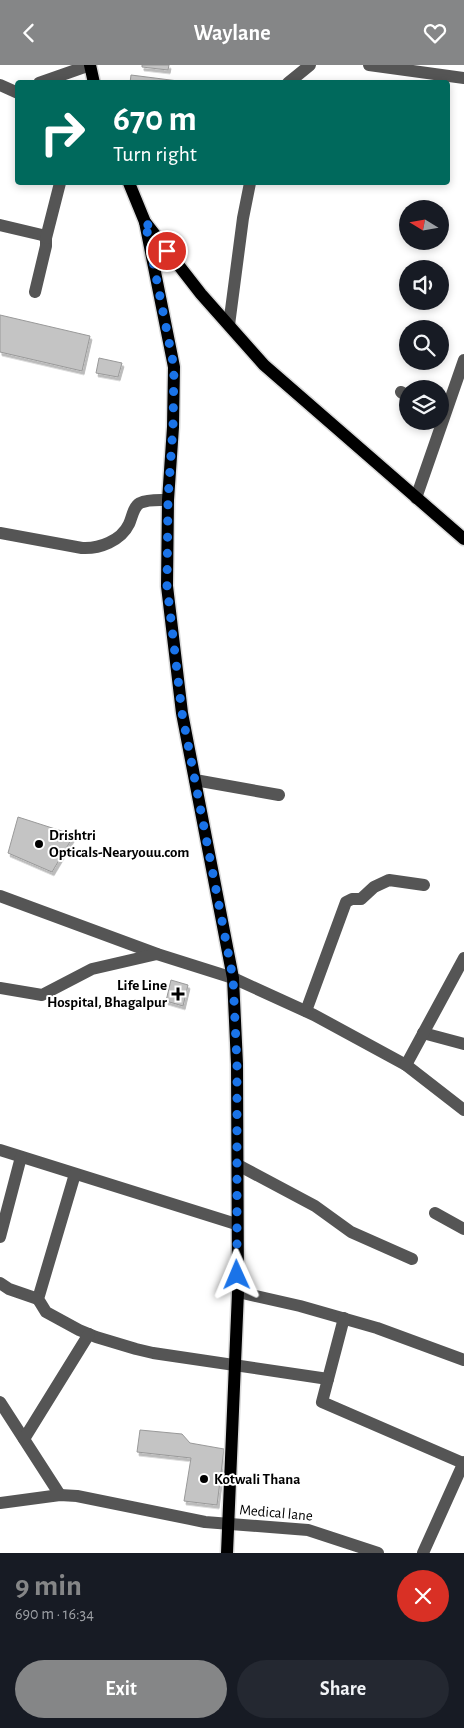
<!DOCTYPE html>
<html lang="en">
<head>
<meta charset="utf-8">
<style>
	:root { --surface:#171b24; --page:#242831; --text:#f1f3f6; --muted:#9ea1a6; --accent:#858687 }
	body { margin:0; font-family:"Alegreya Sans",sans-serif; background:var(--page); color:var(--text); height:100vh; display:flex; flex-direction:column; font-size:19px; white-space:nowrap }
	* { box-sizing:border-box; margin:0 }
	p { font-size:16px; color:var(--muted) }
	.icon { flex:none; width:28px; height:28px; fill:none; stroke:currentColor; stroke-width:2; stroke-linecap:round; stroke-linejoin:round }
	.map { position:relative; height:1488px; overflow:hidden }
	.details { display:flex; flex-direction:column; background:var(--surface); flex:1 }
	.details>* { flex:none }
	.banner { position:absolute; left:15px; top:15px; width:435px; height:105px; border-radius:5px; box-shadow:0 2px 8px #0003; background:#00695c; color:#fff; overflow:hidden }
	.needle { width:32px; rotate:281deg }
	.buttons { position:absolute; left:399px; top:135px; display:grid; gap:10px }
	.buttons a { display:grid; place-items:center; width:50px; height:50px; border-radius:50%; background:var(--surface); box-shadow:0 2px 8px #0003; font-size:25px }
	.pin { position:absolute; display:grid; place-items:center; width:42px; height:42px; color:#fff; margin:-21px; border:2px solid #fff; border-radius:50%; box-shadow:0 1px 5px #0007 }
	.me { position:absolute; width:55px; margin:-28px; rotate:359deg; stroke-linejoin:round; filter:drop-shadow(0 0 4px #0008) }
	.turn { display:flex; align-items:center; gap:18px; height:105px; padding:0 15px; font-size:22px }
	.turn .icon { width:65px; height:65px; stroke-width:2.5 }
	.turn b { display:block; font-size:35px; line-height:42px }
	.round { display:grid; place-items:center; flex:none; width:52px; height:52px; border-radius:26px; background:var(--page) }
	.headline { display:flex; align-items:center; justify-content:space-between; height:85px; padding:0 15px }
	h1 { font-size:30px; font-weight:600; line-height:38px; color:var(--accent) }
	.action { display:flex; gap:10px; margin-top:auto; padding:10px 15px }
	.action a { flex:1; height:58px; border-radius:30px; background:var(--accent); color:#fff; font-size:20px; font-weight:600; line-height:58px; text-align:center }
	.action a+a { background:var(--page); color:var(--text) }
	header { display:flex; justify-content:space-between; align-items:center; height:65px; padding:0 15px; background:var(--accent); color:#fff; font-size:22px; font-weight:600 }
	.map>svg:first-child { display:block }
	.building { fill:#c4c4c4; stroke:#999; filter:url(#shadow) }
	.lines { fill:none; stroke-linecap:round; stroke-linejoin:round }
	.major-casing { stroke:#dbdbdb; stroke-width:15 }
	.minor { stroke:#555; stroke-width:12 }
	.major { stroke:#000; stroke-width:12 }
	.route { stroke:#1a73e8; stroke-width:9; stroke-dasharray:0 16.2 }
	.poi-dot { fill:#000; stroke:#fff; stroke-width:2 }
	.labels { text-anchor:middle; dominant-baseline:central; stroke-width:4; stroke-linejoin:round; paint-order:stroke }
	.poi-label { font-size:15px; font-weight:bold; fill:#000; stroke:#fff; text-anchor:start }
	.street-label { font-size:15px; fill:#000; stroke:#fff }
</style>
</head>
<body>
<header><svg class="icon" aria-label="back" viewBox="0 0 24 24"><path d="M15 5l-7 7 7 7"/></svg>Waylane<svg class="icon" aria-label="heart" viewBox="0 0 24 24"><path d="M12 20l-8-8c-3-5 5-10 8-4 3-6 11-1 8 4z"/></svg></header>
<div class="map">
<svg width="464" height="1488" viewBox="0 0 464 1488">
	<defs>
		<filter id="shadow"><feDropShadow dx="2" dy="3.5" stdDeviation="0" flood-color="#0004"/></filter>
	</defs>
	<rect width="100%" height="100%" fill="#fff"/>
	<g class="building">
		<polygon points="142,0 169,0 168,5 142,2"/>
		<polygon points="131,10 194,18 130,18"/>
		<polygon points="0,250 90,271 82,306 0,287"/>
		<polygon points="99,293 122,298 118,312 96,308"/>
		<polygon points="18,752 74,770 52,807 8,788"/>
		<polygon points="171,915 188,920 183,941 166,936"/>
		<polygon points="140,1365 182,1369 190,1378 224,1384 217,1440 184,1436 191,1393 137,1387"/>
	</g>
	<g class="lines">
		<defs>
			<g id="major">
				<polyline points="90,0 94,18"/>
				<polyline points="129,118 145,157 201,229 264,300 464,474"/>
				<polyline points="145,157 174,302 173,362 168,435 167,521 182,648 233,913 237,999 238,1227 227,1488"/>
			</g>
		</defs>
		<use href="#major" class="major-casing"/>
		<g class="minor">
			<polyline points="369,0 464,13"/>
			<polyline points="39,18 90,0"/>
			<polyline points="288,18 310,0"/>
			<polyline points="0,20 18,28"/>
			<polyline points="0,160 42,170 46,173 46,181 35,227"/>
			<polyline points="46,173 60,118"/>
			<polyline points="229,260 243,153 250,118"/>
			<polyline points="401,327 408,332"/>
			<polyline points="416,433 464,295"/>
			<path d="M0 468 82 483C99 484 121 476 129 459 132 453 133 442 140 438 148 434 159 435 168 435"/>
			<polyline points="195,715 279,730"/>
			<polyline points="0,831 157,889 233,913 314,950 406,1000 464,1045"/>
			<polyline points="0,923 42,930 92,904 157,889"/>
			<polyline points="306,946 346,837 352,834 361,834 374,822 389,815 424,820"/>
			<polyline points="423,968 464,979"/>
			<polyline points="406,1000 464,893"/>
			<polyline points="0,1085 236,1159"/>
			<polyline points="238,1100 315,1141 351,1167 412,1194"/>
			<polyline points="75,1109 38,1234 46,1247 79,1265 96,1272 136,1284 153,1288 328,1314"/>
			<polyline points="435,1148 464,1164"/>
			<polyline points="0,1172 21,1092"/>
			<polyline points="0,1218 9,1224 38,1234"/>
			<polyline points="238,1227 300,1241 377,1263 464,1295"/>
			<polyline points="344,1253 322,1337 463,1398"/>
			<polyline points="0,1337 60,1430"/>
			<polyline points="24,1374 89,1269"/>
			<polyline points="0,1438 60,1430 77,1431 205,1457 308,1465 378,1488"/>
			<polyline points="423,1488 464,1397"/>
		</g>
		<use href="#major" class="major"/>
	</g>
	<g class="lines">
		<polyline class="route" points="167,186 145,156 174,302 173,362 168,434 167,521 182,648 233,913 237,999 237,1210"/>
	</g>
	<g class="poi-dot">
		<circle cx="39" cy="779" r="5"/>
		<path d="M175.5 921.5h5v5h5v5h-5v5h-5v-5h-5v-5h5z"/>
		<circle cx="204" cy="1414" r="5"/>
	</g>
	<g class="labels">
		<g class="poi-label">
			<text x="49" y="770">Drishtri<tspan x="49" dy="17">Opticals-Nearyouu.com</tspan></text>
			<text x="167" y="920" text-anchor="end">Life Line<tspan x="167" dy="17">Hospital, Bhagalpur</tspan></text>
			<text x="214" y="1414">Kotwali Thana</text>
		</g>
		<g class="street-label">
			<text transform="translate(276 1448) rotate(5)">Medical lane</text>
		</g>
	</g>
</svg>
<div class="buttons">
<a><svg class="needle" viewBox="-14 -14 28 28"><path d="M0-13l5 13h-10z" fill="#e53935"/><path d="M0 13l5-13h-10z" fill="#9ea1a6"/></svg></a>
<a><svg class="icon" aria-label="sound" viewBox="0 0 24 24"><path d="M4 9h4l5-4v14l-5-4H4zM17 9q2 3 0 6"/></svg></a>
<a><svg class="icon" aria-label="search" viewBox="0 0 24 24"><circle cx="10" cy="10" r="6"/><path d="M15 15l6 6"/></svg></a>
<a><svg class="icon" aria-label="layers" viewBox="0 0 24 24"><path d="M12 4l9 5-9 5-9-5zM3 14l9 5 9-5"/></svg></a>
</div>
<div class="pin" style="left:167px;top:186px;background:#d93025"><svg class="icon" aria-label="arrive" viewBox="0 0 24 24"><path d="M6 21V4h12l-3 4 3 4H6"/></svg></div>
<svg class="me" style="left:237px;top:1210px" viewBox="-20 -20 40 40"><path d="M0-17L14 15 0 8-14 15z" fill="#1a73e8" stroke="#fff" stroke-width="4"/></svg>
<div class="banner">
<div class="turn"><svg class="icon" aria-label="right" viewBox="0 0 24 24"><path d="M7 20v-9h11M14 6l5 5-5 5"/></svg><div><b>670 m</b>Turn right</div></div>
</div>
</div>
<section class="details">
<div class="headline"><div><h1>9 min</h1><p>690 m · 16:34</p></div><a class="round" style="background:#d93025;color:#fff"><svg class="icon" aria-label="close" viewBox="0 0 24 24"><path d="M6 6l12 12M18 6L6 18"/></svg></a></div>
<div class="action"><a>Exit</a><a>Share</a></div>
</section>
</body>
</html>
